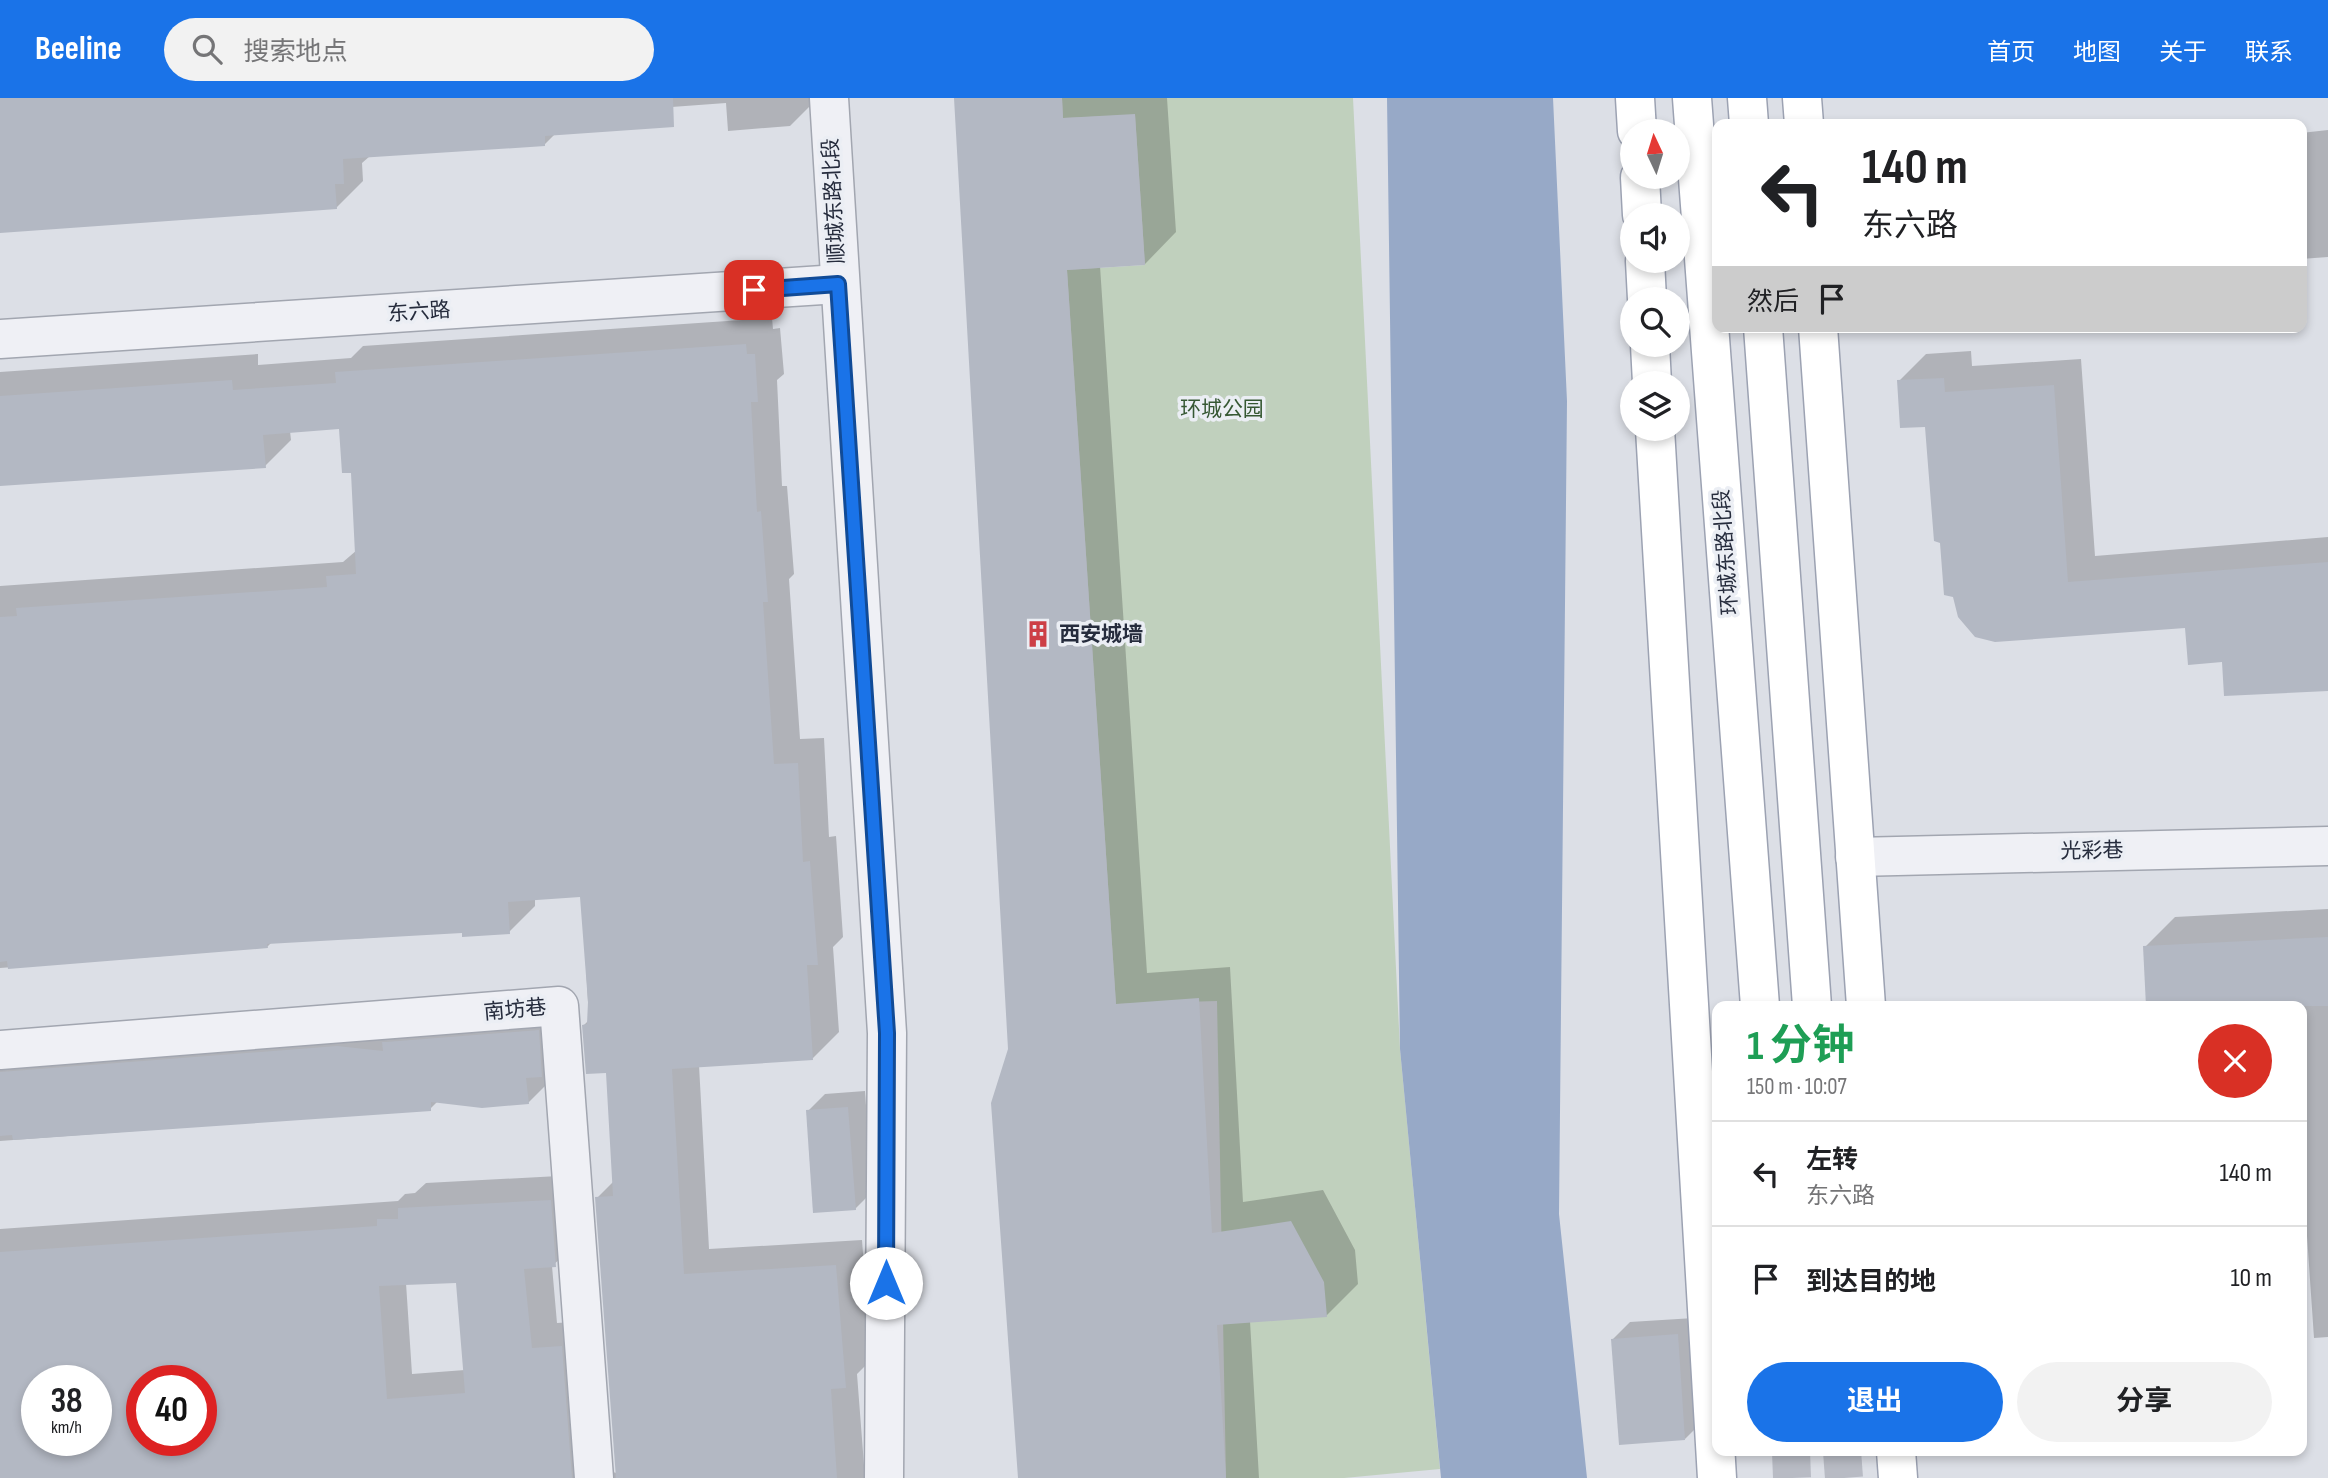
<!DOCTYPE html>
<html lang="zh">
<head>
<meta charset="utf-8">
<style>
	:root { --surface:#fff; --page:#f2f2f2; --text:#202124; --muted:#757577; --line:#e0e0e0; --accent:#1a73e8 }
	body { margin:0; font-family:"Sofia Sans Condensed","Noto Sans SC",sans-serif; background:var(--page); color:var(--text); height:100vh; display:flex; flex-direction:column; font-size:26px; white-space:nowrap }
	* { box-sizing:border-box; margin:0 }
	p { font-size:23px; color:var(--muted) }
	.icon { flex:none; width:38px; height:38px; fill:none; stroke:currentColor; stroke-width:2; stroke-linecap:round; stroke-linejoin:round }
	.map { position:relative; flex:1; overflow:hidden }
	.panel { position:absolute; left:1712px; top:903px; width:595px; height:455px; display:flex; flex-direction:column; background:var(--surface); border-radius:14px; box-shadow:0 4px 10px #0003 }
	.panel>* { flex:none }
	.top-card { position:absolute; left:1712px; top:21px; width:595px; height:214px; border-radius:14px; box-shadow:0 4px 10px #0003; background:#fff; color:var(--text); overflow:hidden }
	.needle { width:46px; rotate:356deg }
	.controls { position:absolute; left:1620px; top:21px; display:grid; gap:14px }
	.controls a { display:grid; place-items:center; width:70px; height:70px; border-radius:50%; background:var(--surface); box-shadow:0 4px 10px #0003; font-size:35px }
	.speed { position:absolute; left:21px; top:1267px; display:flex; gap:14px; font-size:35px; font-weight:700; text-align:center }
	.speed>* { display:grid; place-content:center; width:91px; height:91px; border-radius:50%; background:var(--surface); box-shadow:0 4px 10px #0003; line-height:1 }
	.speed small { font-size:18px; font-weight:400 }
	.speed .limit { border:10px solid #d22; background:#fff; color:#111 }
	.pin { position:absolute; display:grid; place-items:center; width:60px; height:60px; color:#fff; margin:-30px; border-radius:14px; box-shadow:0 4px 10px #0006 }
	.me { position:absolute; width:77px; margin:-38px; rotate:0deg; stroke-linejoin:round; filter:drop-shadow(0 0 5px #0008) }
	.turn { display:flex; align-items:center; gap:24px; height:147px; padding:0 35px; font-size:32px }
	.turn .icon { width:91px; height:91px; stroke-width:2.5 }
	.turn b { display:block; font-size:49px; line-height:60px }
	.then { display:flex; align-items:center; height:66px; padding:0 35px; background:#0003; gap:14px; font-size:26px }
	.round { display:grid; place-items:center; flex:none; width:74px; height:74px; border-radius:37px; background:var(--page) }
	.overview { display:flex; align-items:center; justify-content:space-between; height:119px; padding:0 35px }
	h1 { font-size:42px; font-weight:700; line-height:52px; color:#1e9e55 }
	.primary-button { display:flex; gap:14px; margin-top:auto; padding:14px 35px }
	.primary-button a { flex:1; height:80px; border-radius:42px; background:var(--accent); color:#fff; font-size:28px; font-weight:700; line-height:80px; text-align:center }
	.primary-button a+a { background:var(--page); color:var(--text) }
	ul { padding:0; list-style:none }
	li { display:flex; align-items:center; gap:21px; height:105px; padding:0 35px; border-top:2px solid var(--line) }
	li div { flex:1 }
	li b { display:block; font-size:26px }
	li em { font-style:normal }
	header { display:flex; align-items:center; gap:42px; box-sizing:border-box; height:98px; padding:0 35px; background:var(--accent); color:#fff }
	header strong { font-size:33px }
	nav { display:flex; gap:38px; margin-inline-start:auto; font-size:24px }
	.search { width:490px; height:63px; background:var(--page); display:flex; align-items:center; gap:18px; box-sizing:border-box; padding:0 24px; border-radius:38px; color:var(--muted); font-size:26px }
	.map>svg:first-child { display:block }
	.green { fill:#c0d0bd }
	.water { fill:#97a9c7 }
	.shadow { fill:#0003; fill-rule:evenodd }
	.building { fill:#b3b8c3; fill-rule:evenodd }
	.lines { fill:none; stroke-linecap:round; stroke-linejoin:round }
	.major-tunnel { stroke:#b8bbc4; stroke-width:38; stroke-dasharray:38 19; stroke-linecap:butt }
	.minor-casing { stroke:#a2a6b0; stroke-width:41 }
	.major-casing { stroke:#9ca2b2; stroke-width:41 }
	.minor { stroke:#eff0f5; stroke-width:38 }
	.major { stroke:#fff; stroke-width:38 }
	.route-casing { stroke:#114b97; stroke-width:18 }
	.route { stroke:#1a73e8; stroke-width:12 }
	.labels { text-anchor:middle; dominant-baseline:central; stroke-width:7; stroke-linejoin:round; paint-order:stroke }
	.street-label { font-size:21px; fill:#262c3d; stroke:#ebeef4 }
	.park-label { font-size:21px; fill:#365833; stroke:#ebeef4 }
	.poi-label { font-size:21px; font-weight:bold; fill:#262c3d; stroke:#ebeef4; text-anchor:start }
</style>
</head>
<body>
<header>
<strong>Beeline</strong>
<div class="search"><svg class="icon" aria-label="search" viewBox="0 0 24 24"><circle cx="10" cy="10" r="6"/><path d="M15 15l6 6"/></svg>搜索地点</div>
<nav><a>首页</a><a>地图</a><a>关于</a><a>联系</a></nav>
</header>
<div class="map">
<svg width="2328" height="1380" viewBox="0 0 2328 1380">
	<rect width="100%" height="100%" fill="#dcdfe6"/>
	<polygon class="green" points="1062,0 1353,0 1400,951 1440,1371 1344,1380 1226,1380 1217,903 1116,906 1067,172 1145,167 1135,17 1063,20"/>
	<polygon class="water" points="1387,0 1553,0 1567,303 1559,1116 1587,1380 1441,1380 1400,951"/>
	<g class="shadow">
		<polygon points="0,0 817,0 817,1 790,28 728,33 726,5 658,10 555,36 545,46 370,58 362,65 363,83 336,110 0,133"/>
		<polygon points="956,0 1167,0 1176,134 1145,166 1100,168 1147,875 1230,869 1243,1104 1323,1092 1355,1152 1358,1186 1326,1218 1250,1223 1259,1380 1020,1380 1010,951"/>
		<polygon points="2328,32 2328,159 2301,161 2301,35"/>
		<path d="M772 220 773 231 780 230 784 276 777 282 782 388H787L794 476 789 481 800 641 824 640 829 739 836 738 843 839 833 849 839 934 813 960 699 967 709 1151 862 1142 871 1262 857 1276 865 1380H0V1131L398 1103 405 1096 415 1095 426 1085 577 1077 582 1141 552 1168 557 1225 588 1223 612 1374 617 1375 597 1100 614 1083 607 973 584 927 589 922 582 797 535 801V808L509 834 463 833 351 841V838L272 844 267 849 163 858 0 870V488L343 464 357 452 353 373 341 329 290 333 291 342 265 368 0 386V274L258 256V267L351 260 363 248ZM458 1183 465 1272 412 1276 406 1185ZM37 1283H96V1342H37ZM142 1283H201V1342H142Z"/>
		<polygon points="1971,253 1972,268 2081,261 2095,458 2328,439 2328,591 2224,562 2187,529 1942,443 1927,327 1899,283 1926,256"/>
		<polygon points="2328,811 2328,1239 2314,1240 2304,1094 2301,1094 2301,908 2148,908 2145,849 2175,819"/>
		<polygon points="563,907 553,980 528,1005 438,1003 430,1011 0,1043 0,949"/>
		<polygon points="865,993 872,1094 855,1111 808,1013 825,996"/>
		<polygon points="1694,1220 1702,1324 1685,1341 1613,1241 1630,1224"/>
	</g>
	<g class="building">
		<polygon points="0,0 673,0 674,29 545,38 545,48 343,61 344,86 335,86 337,111 0,135"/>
		<polygon points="954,0 1062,0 1063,20 1135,16 1145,167 1067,172 1116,906 1199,900 1212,1135 1291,1123 1324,1184 1327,1219 1217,1227 1226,1380 1018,1380 991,1005 1008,951"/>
		<polygon points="746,246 747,256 755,256 758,304 751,304 757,414 761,413 768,504 763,504 774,666 798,665 803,764 810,763 818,867 807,867 813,962 672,971 684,1176 836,1167 846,1290 831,1291 837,1380 616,1380 595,1099 613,1098 606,975 586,976 582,927 587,926 588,904 580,799 508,804 510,836 462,839 462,835 267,846 268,850 8,871 7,863 0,864 0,519 17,518 16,510 327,489 326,478 356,476 351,375 342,375 339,331 263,337 266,370 0,388 0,298 232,282 233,292 336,285 335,274"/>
		<polygon points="1944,280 1945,294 2054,287 2068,484 2328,464 2328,593 2224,598 2222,564 2188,567 2185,530 1995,544 1975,539 1958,519 1953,499 1944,497 1940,445 1934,443 1925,329 1900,330 1897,282"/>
		<polygon points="2328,839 2328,908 2146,908 2143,848"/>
		<polygon points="539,932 542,979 526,980 529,1006 482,1010 431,1004 431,1013 13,1042 12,1037 0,1038 0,974 337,948 383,953 382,944 386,944"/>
		<polygon points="848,1009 856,1112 813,1115 806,1012"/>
		<path d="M551 1102 556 1169 524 1171 532 1250 562 1248 572 1380H0V1154L377 1128V1121H398V1110ZM456 1185 465 1295 387 1301 379 1188ZM37 1283H96V1342H37ZM142 1283H201V1342H142Z"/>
		<polygon points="1678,1236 1685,1342 1619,1347 1611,1241"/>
	</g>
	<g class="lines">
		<g class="major-tunnel">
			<polyline points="1791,1353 1792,1380"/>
			<polyline points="1842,1353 1844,1380"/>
		</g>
		<defs>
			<g id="minor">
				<polyline points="829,0 887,935 884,1380"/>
				<polyline points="0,241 838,186"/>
				<polyline points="1855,759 2328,748"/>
				<polyline points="0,952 559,908 594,1380"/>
			</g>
			<g id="major">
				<polyline points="1635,0 1637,33"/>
				<polyline points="1692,0 1760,908"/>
				<polyline points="1747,0 1749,26"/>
				<polyline points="1802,0 1804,26"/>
				<polyline points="1640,79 1642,117"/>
				<polyline points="1645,163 1647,201"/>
				<polyline points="1763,229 1812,908"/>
				<polyline points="1818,229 1866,908"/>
				<polyline points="1650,247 1652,285"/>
				<polyline points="1655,331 1717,1380"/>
				<polyline points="1896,1353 1898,1380"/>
			</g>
		</defs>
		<use href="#minor" class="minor-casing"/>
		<use href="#major" class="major-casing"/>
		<use href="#minor" class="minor"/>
		<use href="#major" class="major"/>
	</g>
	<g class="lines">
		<defs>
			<polyline id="route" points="754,192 838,186 887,935 886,1185"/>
		</defs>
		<use href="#route" class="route-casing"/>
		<use href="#route" class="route"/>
	</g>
	<defs>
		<symbol id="building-bare" viewBox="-9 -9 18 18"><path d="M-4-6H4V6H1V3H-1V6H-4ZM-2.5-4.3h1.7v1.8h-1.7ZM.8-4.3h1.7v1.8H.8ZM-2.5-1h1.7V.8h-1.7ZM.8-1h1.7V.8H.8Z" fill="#cd3f46" stroke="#ebeef4" stroke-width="2.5" paint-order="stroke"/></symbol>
	</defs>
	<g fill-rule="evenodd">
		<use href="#building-bare" x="1019" y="517" width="38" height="38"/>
	</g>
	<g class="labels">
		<g class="street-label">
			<text transform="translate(834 103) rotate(-93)">顺城东路北段</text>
			<text transform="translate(419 214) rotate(-4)">东六路</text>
			<text transform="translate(1726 454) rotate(-94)">环城东路北段</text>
			<text transform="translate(2092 753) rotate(-1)">光彩巷</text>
			<text transform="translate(515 912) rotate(-5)">南坊巷</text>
		</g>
		<g class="park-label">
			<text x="1222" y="311">环城公园</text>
		</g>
		<g class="poi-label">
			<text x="1059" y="536">西安城墙</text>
		</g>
	</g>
</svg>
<div class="controls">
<a><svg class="needle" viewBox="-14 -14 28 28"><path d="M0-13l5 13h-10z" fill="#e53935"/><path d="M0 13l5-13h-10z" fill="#757577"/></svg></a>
<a><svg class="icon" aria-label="sound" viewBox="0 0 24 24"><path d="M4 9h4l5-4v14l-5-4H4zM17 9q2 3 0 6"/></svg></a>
<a><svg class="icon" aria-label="search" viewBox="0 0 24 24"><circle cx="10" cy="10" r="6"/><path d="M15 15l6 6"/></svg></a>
<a><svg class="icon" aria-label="layers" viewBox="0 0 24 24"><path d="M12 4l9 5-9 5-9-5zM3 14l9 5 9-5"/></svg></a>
</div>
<div class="speed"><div>38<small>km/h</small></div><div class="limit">40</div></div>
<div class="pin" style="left:754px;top:192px;background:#d93025"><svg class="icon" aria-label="arrive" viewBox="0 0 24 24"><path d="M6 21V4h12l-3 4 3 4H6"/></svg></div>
<svg class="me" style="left:886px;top:1185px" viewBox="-20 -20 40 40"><circle r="19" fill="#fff"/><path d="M0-13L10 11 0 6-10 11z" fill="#1a73e8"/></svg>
<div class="top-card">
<div class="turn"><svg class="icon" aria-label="left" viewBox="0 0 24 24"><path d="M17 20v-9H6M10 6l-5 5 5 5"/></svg><div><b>140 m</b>东六路</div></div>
<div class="then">然后<svg class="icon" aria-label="arrive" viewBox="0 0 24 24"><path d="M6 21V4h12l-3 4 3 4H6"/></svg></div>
</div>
<section class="panel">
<div class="overview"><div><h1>1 分钟</h1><p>150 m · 10:07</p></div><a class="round" style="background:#d93025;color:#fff"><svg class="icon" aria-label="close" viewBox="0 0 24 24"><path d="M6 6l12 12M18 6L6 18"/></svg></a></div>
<ul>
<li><svg class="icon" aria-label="left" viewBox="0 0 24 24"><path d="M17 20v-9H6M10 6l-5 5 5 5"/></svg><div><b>左转</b><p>东六路</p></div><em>140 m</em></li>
<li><svg class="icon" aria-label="arrive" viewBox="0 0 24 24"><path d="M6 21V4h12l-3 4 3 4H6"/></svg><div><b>到达目的地</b></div><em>10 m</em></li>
</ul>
<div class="primary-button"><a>退出</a><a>分享</a></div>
</section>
</div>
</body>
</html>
